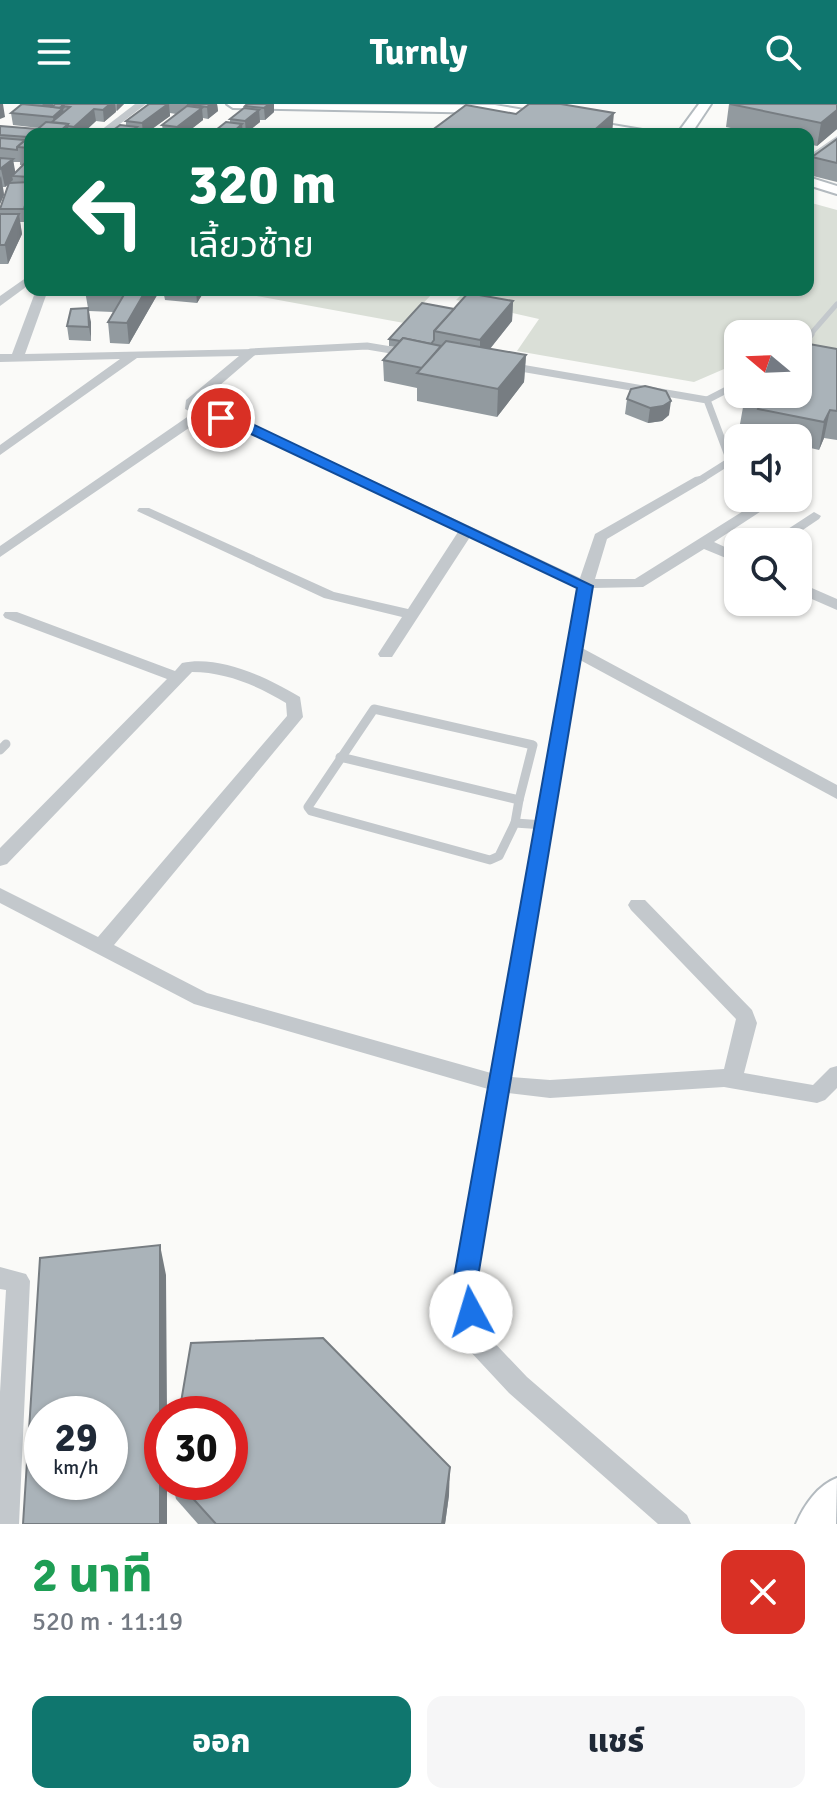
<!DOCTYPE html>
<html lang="th">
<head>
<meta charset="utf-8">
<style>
	:root { --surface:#fff; --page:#f6f6f7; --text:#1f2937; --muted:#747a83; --accent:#0f766e }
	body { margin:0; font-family:Signika,"Noto Sans Thai",sans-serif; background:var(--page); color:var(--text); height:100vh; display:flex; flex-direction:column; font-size:30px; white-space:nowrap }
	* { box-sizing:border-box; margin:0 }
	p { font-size:26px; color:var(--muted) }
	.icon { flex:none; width:44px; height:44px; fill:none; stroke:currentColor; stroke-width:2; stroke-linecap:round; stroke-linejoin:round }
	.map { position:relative; height:1420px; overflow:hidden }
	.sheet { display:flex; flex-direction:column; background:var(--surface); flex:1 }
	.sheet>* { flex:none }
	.hud { position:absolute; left:24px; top:24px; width:790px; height:168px; border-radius:16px; box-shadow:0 2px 6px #0004; background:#0b6e4f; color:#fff; overflow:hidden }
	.needle { width:52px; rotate:289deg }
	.controls { position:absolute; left:724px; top:216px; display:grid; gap:16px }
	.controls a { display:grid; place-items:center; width:88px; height:88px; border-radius:16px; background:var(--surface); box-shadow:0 2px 6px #0004; font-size:40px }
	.speed { position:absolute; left:24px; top:1292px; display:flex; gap:16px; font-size:40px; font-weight:700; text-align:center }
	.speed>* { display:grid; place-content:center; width:104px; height:104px; border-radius:50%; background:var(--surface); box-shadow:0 2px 6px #0004; line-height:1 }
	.speed small { font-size:20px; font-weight:400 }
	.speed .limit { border:12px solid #d22; background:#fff; color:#111 }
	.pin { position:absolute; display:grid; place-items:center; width:68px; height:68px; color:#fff; margin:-34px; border:4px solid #fff; border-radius:50%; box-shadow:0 2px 8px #0007 }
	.me { position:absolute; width:88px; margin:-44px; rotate:354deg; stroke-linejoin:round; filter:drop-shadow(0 0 6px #0008) }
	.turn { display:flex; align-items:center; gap:28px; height:168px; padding:0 32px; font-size:36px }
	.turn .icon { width:104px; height:104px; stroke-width:2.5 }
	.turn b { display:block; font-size:56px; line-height:68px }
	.round { display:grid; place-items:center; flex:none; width:84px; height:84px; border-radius:16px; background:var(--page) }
	.overview { display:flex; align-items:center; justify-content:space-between; height:136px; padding:0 32px }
	h1 { font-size:48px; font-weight:800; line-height:60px; color:#1e9e55 }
	.action { display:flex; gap:16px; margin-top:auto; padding:16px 32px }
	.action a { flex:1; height:92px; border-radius:16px; background:var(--accent); color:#fff; font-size:32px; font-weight:800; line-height:92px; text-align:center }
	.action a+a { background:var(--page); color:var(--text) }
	header { display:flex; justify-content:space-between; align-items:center; height:104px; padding:0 32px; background:var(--accent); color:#fff; font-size:36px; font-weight:800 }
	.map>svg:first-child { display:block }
	.green { fill:#dadfd7 }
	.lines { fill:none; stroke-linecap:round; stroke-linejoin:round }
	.secondary-casing { stroke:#b3babf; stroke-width:4 }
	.lane-far2 { stroke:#c3c8cc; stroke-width:5 }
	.lane-far1 { stroke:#c3c8cc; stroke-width:7 }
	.lane { stroke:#c3c8cc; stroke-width:9 }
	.street { fill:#c3c8cc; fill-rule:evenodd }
	.secondary { fill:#fff; fill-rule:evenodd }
	.wall { fill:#929a9f; fill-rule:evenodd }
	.shaded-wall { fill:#777d82 }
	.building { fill:#aab3b9; stroke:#777d82; stroke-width:2; fill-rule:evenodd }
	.route { fill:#1a73e8; stroke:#114b97; stroke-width:2 }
</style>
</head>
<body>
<header><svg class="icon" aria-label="menu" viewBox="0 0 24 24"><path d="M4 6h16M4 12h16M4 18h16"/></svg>Turnly<svg class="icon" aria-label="search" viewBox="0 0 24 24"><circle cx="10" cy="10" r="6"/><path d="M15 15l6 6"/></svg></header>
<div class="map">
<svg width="837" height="1420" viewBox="0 0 837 1420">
	<rect width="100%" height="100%" fill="#fafaf8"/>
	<g class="green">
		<polygon points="808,98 837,106 837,259 798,251 798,230 738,230 738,259 694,278 517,247 539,215 456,196 466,186 808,186"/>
		<polygon points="224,186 436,186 404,219"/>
	</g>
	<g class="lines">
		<defs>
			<g id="secondary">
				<polygon points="227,0 495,1 666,30 633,30 495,9 233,4"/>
				<polygon points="699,0 711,0 691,30 677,30"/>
				<polygon points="808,73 837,82 837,90 808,81"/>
				<path d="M837 1374 836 1420H796C804 1401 818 1381 837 1374Z"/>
			</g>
		</defs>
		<use href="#secondary" class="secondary-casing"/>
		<g class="lane-far2">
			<polyline points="808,55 837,35"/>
			<polyline points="809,232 837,200"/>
		</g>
		<g class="lane-far1">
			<polyline points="798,244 811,230"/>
			<polyline points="251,248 367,242 403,248"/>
			<polyline points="515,263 707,296 730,357 700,376"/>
			<polyline points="707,296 738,280"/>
		</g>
		<g class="lane">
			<polyline points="0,646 6,640"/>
			<polyline points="340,653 519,696 515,719"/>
			<polyline points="519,696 533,641 374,605 308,703 311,707 490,756 499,752 515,719 544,721"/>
		</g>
		<g class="street">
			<polygon points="135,0 146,0 107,30 96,30"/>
			<polygon points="30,171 30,180 0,202 0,192"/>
			<path d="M36 186H48L25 250 255 245V251L198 300V303L244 316 580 474 595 430 695 373 700 372 707 376 607 435 595 475H635L764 394 778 396 714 438 738 449V459L704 445 643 483 592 484 582 544 837 681V695L580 556 511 973 550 976 724 965 736 915 631 806 628 801 631 796H645L752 906 757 919 744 969 813 981 830 964 837 962V984L825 996 817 999 724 983 550 994 508 989 477 1179 488 1232 527 1273 687 1411 691 1420H658L509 1289 468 1245 465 1237 453 1179 488 985 194 900 0 799V784L98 833 287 612 286 599C258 582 226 568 192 568L7 760 0 762V744L167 575 5 514 3 511 5 508H17L175 567 182 559C221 551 268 574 300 593L303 613 114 841 207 889 491 969 577 484 470 433 392 553H380L378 550 402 513 324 494 137 407 139 404H149L334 488 408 505 458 428 234 322 205 313 0 453V442L193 309 185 305 186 296 239 252 137 254 0 351V341L120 255 0 258V250H12Z"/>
			<polygon points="814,408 821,412 819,415 785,438 768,438"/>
			<polygon points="798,478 837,495 837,506 798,489"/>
			<polygon points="0,1163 26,1170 30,1177 19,1420 0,1420 0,1288 6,1186 0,1185"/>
		</g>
		<use href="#secondary" class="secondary"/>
	</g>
	<g class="wall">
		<path d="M22 0H53V2L55 0H53H124L104 18 96 17 82 30H30V103L26 118H20L22 130 8 160H0V105L9 80 5 83H3L4 91 0 100V22L38 25 39 24 13 21 11 9ZM13 58H20V61H23L15 69Z"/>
		<polygon points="149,0 217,0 218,7 208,15 203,14 203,16 185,30 151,30 163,27 162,21 176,10 170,9 170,12 145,30 108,30 126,22 126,17"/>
		<polygon points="274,0 274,8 265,16 260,16 260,18 246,29 211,30 230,19 230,15 245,4 245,2"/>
		<polygon points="729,0 837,0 837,25 817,42 808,40 808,30 759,30 726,23"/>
		<polygon points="837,35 837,78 809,71 812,53"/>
		<polygon points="160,186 129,240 110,239 108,218 113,208 89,207 91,237 69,236 67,222 88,204 85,187"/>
		<polygon points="163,186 205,186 197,199 165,196"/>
		<polygon points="513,197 512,217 490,245 526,251 524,278 497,313 417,297 417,284 384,277 383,256 395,243 389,242 389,235 454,205"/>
		<polygon points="837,245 837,336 824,334 819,346 798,341 798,334 761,334 753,332 755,323 740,320 745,292"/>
		<polygon points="627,295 669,311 662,317 648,319 625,310"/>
		<polygon points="172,1378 230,1378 449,1391 445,1420 198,1420 176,1395"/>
	</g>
	<g class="shaded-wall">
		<polygon points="0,0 3,0 5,13 0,15"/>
		<polygon points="43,0 53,0 54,6 44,13 42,1"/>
		<polygon points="110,0 115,0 116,8 104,18 103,6"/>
		<polygon points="117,0 124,0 117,7"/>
		<polygon points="169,0 170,12 145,30 143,30 142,19"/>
		<polygon points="211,0 217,0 218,7 208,15 207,3"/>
		<polygon points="269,0 274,0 274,8 265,16 264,4"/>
		<polygon points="63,4 65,16 54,21 53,13"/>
		<polygon points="202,4 203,16 185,30 178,30 177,23"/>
		<polygon points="94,5 96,17 82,30 75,30 74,23"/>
		<polygon points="259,6 260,18 246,29 245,17"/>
		<polygon points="837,6 837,25 817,42 821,19"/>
		<polygon points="614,9 612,30 590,30"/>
		<polygon points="68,20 69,30 57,30"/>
		<polygon points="242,20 243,30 231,30"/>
		<polygon points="137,23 137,30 128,30"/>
		<polygon points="13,55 16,72 12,72 13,76 5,83 1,65"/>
		<polygon points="1,72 4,91 0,100 0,74"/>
		<polygon points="30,83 30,103 26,118 24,105"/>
		<polygon points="19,110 22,130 8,160 5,141"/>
		<polygon points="146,186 160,186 129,240 127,219"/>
		<polygon points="196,186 205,186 197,199"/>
		<polygon points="513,197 512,217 480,257 480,236"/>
		<polygon points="88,204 91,218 91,237 89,223"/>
		<polygon points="526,251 524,278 497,313 498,285"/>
		<polygon points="671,297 669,311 662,317 648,319 650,304"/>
		<polygon points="830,306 824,334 819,346 824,318"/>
		<polygon points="160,1141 166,1171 167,1310 162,1310 162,1378 167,1378 167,1420 160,1420"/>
		<polygon points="450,1363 449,1391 445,1420 442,1420"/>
	</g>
	<g class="building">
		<polygon points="22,0 63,4 53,13 11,9"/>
		<polygon points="55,0 65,0 62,2 62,4 52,3"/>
		<polygon points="65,0 110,0 103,6 94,5 74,23 68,22 68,20 52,18 70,3 62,2"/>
		<polygon points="149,0 168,0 142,19 126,17"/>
		<polygon points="187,0 211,0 207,3"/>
		<polygon points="247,0 269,0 264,4 245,2"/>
		<polygon points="529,0 561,0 614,9 590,30 427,30 466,1 516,10"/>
		<polygon points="730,0 837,0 837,6 821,19"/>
		<polygon points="187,2 202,4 177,23 162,21"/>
		<polygon points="244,4 259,6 245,17 230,15"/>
		<polygon points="46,18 68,20 57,30 32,30"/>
		<polygon points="226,18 242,20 231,30 211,30"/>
		<polygon points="120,21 137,23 128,30 108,30"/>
		<polygon points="0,22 38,25 32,30 30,30 28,33 0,31"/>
		<polygon points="156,26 171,28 169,30 151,30"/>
		<polygon points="30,32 30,44 17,43"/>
		<polygon points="0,34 25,36 17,43 17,46 0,44"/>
		<polygon points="837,35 837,59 812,53"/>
		<polygon points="0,54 13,55 0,65"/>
		<polygon points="25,59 30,59 30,73 12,72"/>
		<polygon points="30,78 30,83 24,105 0,105 9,79"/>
		<polygon points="0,110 19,110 5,141 0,141"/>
		<polygon points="85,186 146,186 127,219 108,218 125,189"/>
		<polygon points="468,189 513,197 480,236 434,227"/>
		<polygon points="422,199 454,205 434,227 434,236 431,240 403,234 400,237 389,235"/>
		<polygon points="88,204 89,223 67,222 71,205"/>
		<polygon points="403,234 441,242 422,264 383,256"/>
		<polygon points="446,237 526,251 498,285 417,269"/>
		<polygon points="798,238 837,245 837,307 830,306 824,318 758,305 762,295 745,292 746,290 798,290"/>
		<polygon points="645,282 666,287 671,297 663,302 650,304 627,295 631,285"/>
		<path d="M160 1141V1420H23L40 1154ZM42 1310H110V1378H42Z"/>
		<polygon points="323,1234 450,1363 442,1420 216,1420 178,1378 230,1378 230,1310 179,1310 191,1239"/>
	</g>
	<polygon class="route" points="221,310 244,316 593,482 477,1179 483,1208 479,1216 471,1219 462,1216 453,1179 577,484 234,322 216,317 216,311"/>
</svg>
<div class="controls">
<a><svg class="needle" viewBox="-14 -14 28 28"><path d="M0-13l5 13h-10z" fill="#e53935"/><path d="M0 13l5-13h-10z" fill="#747a83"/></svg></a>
<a><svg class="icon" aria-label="sound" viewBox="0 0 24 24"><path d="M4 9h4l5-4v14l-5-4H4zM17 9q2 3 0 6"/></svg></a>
<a><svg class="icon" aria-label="search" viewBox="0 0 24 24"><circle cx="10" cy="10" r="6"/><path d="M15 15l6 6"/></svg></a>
</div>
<div class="speed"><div>29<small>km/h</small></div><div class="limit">30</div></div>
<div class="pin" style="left:221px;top:314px;background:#d93025"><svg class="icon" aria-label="arrive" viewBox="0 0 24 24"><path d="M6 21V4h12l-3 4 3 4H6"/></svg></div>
<svg class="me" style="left:471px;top:1208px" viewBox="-20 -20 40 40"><circle r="19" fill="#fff"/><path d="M0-13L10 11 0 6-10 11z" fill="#1a73e8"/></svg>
<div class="hud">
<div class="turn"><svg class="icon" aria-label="left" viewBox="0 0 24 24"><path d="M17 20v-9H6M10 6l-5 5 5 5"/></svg><div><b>320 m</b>เลี้ยวซ้าย</div></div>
</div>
</div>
<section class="sheet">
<div class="overview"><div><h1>2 นาที</h1><p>520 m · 11:19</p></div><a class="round" style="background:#d93025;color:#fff"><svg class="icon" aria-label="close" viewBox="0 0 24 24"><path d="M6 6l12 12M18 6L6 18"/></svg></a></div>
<div class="action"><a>ออก</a><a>แชร์</a></div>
</section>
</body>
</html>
